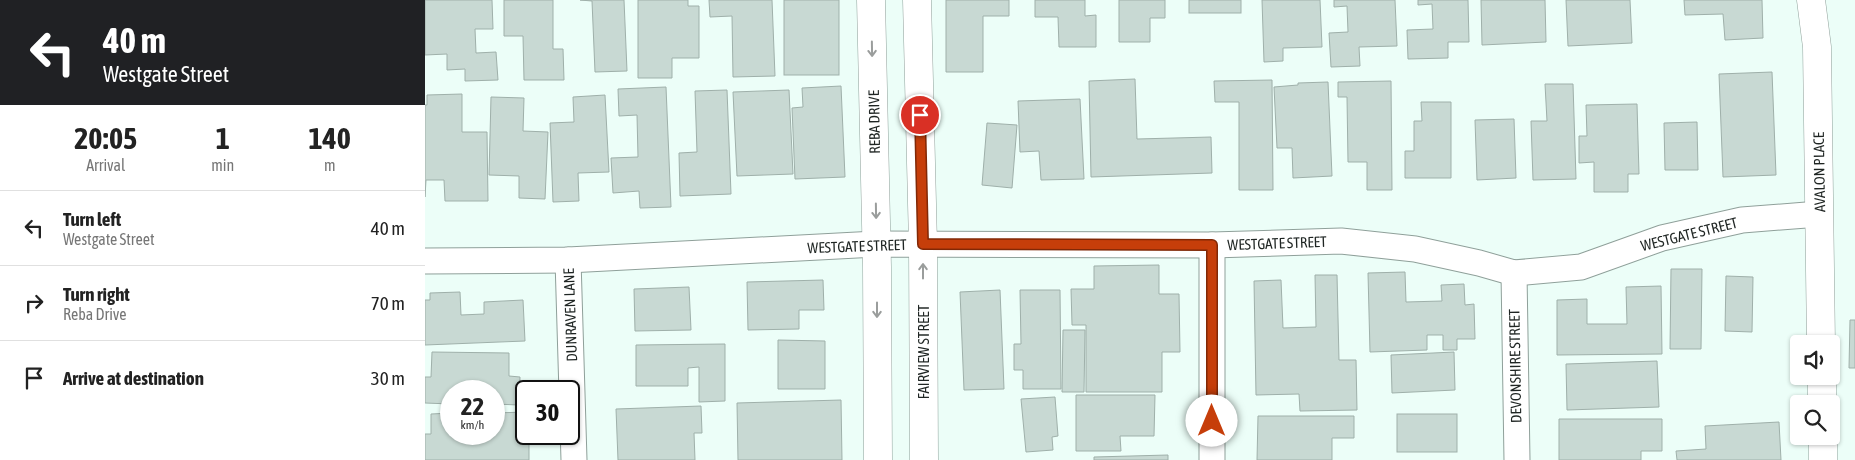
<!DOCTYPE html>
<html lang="en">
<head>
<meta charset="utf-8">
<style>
	:root { --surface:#fff; --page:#f6f6f6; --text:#222; --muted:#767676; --line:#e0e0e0 }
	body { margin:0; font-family:"Asap Condensed",sans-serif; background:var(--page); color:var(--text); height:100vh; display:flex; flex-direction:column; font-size:19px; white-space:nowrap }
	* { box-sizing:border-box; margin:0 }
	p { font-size:16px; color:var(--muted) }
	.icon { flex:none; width:28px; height:28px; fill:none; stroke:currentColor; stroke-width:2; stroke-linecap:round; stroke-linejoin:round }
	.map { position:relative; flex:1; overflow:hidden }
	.side { display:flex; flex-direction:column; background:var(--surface); width:425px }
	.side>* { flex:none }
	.hud { background:#202124; color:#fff; overflow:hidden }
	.controls { position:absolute; left:1365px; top:335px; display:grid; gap:10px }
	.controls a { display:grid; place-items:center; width:50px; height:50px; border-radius:5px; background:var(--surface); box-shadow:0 1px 4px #0004; font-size:25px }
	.speed { position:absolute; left:15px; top:380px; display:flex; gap:10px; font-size:25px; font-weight:700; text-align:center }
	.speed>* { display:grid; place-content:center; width:65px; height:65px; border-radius:50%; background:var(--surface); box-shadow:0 1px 4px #0004; line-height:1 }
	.speed small { font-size:12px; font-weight:400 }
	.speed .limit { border:2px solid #111; border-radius:8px; background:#fff; color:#111 }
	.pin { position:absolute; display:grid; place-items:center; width:42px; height:42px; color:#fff; margin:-21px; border:2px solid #fff; border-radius:50%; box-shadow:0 1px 5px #0007 }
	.me { position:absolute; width:55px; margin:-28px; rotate:0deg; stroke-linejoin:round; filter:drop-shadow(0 0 4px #0008) }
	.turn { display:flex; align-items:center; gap:18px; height:105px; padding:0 20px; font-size:22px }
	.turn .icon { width:65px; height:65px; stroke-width:2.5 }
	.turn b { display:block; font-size:35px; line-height:42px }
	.eta { display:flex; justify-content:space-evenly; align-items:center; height:85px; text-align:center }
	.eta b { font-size:30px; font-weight:700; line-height:35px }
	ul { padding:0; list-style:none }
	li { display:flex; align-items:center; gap:15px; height:75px; padding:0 20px; border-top:1px solid var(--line) }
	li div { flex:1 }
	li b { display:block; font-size:19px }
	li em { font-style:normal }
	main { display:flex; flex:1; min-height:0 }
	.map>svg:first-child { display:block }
	.building { fill:#c8d9d3; stroke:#9fb0aa }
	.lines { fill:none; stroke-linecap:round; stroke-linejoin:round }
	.street-casing { stroke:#8fa09a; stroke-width:27 }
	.secondary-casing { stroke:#8fa09a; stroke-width:29 }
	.street { stroke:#fff; stroke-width:25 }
	.secondary { stroke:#fff; stroke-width:28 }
	.oneway { stroke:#9a9d9c }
	.route-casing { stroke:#812806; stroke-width:12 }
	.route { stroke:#c63e0a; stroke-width:9 }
	.labels { text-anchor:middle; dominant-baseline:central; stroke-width:4.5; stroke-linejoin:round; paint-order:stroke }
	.street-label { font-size:15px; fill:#1f2523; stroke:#fff }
</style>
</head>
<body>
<main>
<section class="side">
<div class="hud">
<div class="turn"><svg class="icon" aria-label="left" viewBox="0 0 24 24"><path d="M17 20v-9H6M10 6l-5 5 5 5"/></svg><div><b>40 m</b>Westgate Street</div></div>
</div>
<div class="eta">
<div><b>20:05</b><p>Arrival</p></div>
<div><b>1</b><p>min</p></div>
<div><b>140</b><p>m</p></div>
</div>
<ul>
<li><svg class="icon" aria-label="left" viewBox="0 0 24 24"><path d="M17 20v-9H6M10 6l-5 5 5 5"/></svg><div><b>Turn left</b><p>Westgate Street</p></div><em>40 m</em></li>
<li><svg class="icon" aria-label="right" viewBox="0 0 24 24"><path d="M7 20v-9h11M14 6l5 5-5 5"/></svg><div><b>Turn right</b><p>Reba Drive</p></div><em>70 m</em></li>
<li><svg class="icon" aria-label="arrive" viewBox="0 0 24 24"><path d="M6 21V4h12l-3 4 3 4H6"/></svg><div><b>Arrive at destination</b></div><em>30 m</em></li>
</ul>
</section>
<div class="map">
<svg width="1430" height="460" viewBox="0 0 1430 460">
	<rect width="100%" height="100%" fill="#ecfef8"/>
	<g class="building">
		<polygon points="0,0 67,0 68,29 50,29 51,53 71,52 73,80 40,81 40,69 22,70 22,54 0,55"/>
		<polygon points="79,0 128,0 128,49 138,49 139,80 99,80 98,36 79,36"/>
		<polygon points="155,0 199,0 202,71 170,72 167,1"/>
		<polygon points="213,0 263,0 263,6 274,6 274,58 247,58 247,78 213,78"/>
		<polygon points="284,0 347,0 350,76 308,77 307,16 285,17"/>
		<rect x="359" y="0" width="55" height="75"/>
		<polygon points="521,0 584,0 584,16 558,16 558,72 521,72"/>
		<polygon points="610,0 660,0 660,16 671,15 671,47 634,47 633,17 610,17"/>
		<polygon points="694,0 740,0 740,18 725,18 725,42 694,42"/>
		<rect x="764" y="0" width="52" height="13"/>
		<polygon points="837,0 895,0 897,47 858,48 858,61 839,62"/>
		<polygon points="909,0 970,0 972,46 934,47 935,66 906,67 904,33 923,32 922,6 909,7"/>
		<polygon points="993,0 1043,0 1044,42 1023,42 1023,58 983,59 982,30 1008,29 1007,4 993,5"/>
		<polygon points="1056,0 1120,0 1121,42 1057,45"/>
		<polygon points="1141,0 1205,0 1207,43 1143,46"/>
		<polygon points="1259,0 1337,0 1338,38 1300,40 1298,14 1260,15"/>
		<polygon points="1347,72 1351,175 1298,177 1294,74"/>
		<polygon points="710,79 712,139 786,137 787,173 666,177 664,81"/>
		<polygon points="847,80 848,190 814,190 814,102 790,102 789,81"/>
		<polygon points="966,81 967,190 942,190 942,162 923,162 922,97 913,97 913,82"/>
		<polygon points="903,82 907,176 868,178 867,148 852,148 849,87 873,85 873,83"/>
		<polygon points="1120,84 1148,84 1151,179 1108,180 1106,121 1122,121"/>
		<polygon points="416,86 420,177 370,179 367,108 378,107 377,88"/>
		<polygon points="241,87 246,207 215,208 214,191 188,193 186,158 213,157 212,115 194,116 193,89"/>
		<polygon points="302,90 306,194 255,196 254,153 272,152 270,91"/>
		<polygon points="364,90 368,174 312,176 308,92"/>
		<polygon points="37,94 37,132 62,132 63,201 20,201 19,180 1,180 0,197 0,105 2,105 2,95"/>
		<polygon points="180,95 184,172 153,173 154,201 128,202 125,123 149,122 148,97"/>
		<polygon points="66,97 99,98 98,131 123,132 120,199 94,198 94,176 64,175"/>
		<polygon points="655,99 659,179 616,180 614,151 595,152 593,101"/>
		<polygon points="996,102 1026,102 1026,178 980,178 980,151 989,151 989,121 997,121"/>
		<polygon points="1212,104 1214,174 1203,174 1203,192 1169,192 1169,162 1154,163 1154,136 1162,136 1161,105"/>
		<polygon points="1089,119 1091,178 1052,180 1050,120"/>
		<polygon points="1272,122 1273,170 1240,170 1239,123"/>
		<polygon points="562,123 592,125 587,188 557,185"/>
		<polygon points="734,265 734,294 754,294 755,352 737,352 737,392 661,392 661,325 647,325 646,289 669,289 669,266"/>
		<polygon points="1246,269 1277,269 1276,349 1245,349"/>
		<polygon points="980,272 981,302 1017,301 1016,285 1039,284 1040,305 1049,304 1050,339 1032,339 1032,350 1018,350 1018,335 1002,335 1002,350 945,352 943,273"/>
		<polygon points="890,275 912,275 914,360 931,360 932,410 875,411 874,394 831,395 829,281 856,280 858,328 891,327"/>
		<polygon points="1301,276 1328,277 1327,332 1300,331"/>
		<polygon points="398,280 399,310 374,310 374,329 323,330 322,282"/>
		<polygon points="1236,286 1237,354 1132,355 1132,300 1162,299 1162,324 1202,324 1201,287"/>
		<polygon points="264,287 266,330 210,331 209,289"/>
		<polygon points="575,290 579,389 539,390 535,292"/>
		<polygon points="595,290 635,290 636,389 598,389 598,370 589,370 589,344 596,344"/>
		<polygon points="35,292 36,315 59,314 59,302 98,300 100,341 0,345 0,300 5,300 5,293"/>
		<polygon points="1425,320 1430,320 1430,368 1424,368"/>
		<polygon points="638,330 660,330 659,392 637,392"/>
		<polygon points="353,340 400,341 400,389 353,389"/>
		<polygon points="300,344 300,401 274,402 274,367 263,368 263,386 211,386 211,345"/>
		<polygon points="7,352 84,353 84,376 95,377 94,405 69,404 69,391 26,391 26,404 0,403 0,377 6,377"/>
		<polygon points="1029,352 1030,390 967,393 966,355"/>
		<polygon points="1232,361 1234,407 1142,410 1141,364"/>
		<polygon points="651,395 730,395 729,436 695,436 696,451 651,451"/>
		<polygon points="630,397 633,436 627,437 628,450 601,452 596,399"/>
		<polygon points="416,400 417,460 313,460 312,403"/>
		<polygon points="276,406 277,433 269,433 270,460 193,460 191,409"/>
		<polygon points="101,412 101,434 104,434 104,460 0,460 0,434 6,434 6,414 26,413 26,434 69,434 69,413"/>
		<rect x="972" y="414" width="60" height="38"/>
		<polygon points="833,416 929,416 929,438 907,438 907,460 832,460"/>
		<polygon points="1134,419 1237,419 1237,451 1216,451 1216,460 1134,460"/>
		<polygon points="1354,422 1356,460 1252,460 1251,451 1281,449 1280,426"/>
		<polygon points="743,455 743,460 669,460 669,457"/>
	</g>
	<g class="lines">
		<defs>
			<g id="street">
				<polyline points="787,245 787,460"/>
				<polyline points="143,260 149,460"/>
				<polyline points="0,261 143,260 451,244 787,245 916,241 990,249 1054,263 1089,273 1156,267 1237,238 1317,220 1394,214"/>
				<polyline points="1089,273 1092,460"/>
			</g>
			<g id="secondary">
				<polyline points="446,0 452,267 453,460"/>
				<polyline points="492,0 498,244 499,460"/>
				<polyline points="1386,0 1392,47 1396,344"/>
				<polyline points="1397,376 1397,404"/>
				<polyline points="1398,436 1398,460"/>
			</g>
		</defs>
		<use href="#street" class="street-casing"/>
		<use href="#secondary" class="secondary-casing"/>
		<use href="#street" class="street"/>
		<use href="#secondary" class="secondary"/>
	</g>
	<defs><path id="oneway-shaft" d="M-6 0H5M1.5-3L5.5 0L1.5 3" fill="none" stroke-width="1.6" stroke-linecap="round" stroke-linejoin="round" transform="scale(1.25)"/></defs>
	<g class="oneway">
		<use href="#oneway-shaft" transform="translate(447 49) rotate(89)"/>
		<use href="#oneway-shaft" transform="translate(451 211) rotate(89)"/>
		<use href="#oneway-shaft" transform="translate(498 271) rotate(-90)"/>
		<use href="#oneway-shaft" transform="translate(452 310) rotate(90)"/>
	</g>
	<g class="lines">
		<defs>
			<polyline id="route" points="495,115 498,244 787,245 787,421"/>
		</defs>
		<use href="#route" class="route-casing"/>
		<use href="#route" class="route"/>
	</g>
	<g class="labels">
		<g class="street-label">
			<text transform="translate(449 122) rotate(-91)">REBA DRIVE</text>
			<text transform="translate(1394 172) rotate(-91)">AVALON PLACE</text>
			<text transform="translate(1264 234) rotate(-14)">WESTGATE STREET</text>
			<text transform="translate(852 243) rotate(-2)">WESTGATE STREET</text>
			<text transform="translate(432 246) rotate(-2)">WESTGATE STREET</text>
			<text transform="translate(145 315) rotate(-92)">DUNRAVEN LANE</text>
			<text transform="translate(498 352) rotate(-90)">FAIRVIEW STREET</text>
			<text transform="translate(1090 366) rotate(-91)">DEVONSHIRE STREET</text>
		</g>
	</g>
</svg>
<div class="controls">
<a><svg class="icon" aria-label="sound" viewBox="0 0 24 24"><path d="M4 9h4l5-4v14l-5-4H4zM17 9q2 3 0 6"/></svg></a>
<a><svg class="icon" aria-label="search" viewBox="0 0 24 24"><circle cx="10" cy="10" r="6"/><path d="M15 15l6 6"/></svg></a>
</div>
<div class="speed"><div>22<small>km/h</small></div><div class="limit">30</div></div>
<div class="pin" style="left:495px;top:115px;background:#d93025"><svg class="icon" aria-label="arrive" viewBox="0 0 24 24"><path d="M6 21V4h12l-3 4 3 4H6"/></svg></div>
<svg class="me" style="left:787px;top:421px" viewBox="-20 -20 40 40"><circle r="19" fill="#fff"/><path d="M0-13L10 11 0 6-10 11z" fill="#c63e0a"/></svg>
</div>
</main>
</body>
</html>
